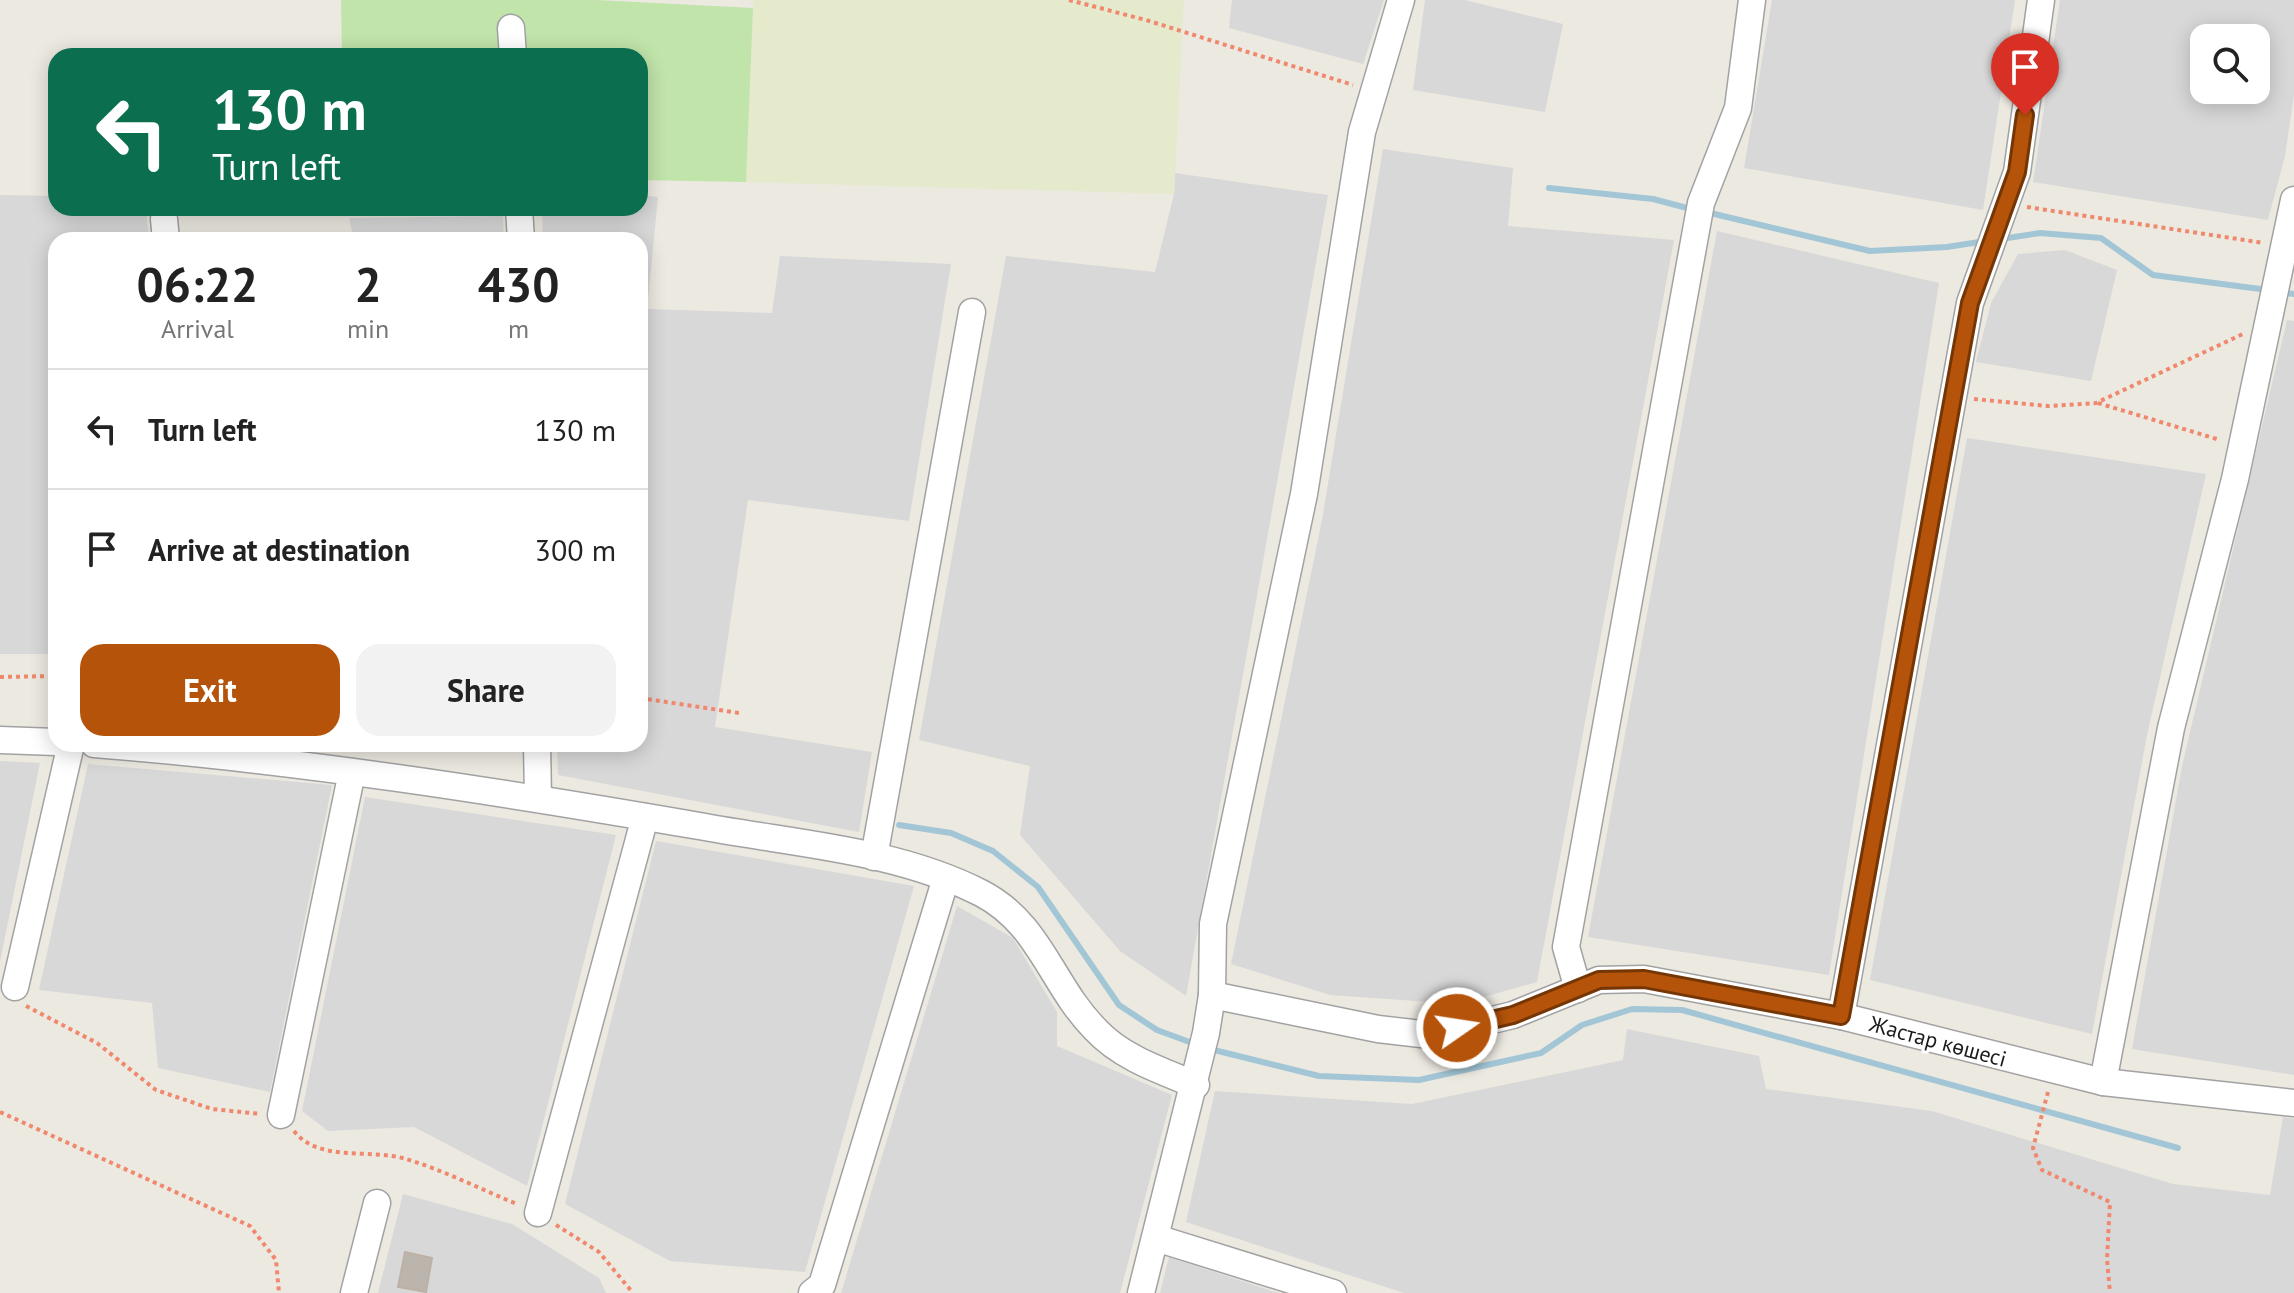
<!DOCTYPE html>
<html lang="en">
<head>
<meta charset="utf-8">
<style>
	:root { --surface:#fff; --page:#f2f2f2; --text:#222; --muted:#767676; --line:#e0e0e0; --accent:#b45309 }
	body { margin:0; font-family:"PT Sans",sans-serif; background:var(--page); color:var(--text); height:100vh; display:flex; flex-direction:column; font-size:30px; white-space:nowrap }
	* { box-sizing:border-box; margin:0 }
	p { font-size:26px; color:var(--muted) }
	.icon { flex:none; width:44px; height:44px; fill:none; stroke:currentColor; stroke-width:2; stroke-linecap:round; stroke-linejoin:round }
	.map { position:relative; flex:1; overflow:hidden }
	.side { position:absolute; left:48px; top:232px; width:600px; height:520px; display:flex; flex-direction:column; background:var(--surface); border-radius:24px; box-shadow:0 4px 20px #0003 }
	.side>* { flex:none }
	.hud { position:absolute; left:48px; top:48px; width:600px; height:168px; border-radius:24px; box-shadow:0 4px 20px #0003; background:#0b6e4f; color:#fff; overflow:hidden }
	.tools { position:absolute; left:2190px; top:24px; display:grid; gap:16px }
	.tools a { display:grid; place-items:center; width:80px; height:80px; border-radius:16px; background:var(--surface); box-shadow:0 4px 20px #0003; font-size:40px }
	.pin { position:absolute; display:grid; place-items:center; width:68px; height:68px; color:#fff; margin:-82px -34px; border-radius:50% 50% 50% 0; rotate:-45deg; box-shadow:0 0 8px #0007 }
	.pin .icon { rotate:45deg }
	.me { position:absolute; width:88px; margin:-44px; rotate:77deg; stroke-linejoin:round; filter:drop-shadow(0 0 6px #0008) }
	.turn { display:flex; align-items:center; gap:28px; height:168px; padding:0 32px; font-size:36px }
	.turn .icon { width:104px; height:104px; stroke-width:2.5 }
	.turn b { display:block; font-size:56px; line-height:68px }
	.eta { display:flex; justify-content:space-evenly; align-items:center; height:136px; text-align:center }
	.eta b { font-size:48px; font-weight:600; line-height:56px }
	.cta { display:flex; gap:16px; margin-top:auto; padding:16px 32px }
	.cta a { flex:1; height:92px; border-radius:24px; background:var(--accent); color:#fff; font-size:32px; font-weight:600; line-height:92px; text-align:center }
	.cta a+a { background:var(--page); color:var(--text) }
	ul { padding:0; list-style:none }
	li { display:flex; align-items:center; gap:24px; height:120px; padding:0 32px; border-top:2px solid var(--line) }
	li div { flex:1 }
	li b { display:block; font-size:30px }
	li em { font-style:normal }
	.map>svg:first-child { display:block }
	.residential { fill:#d9d8d8; fill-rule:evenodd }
	.farmland { fill:#e5eacd }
	.grass { fill:#c0e4a9 }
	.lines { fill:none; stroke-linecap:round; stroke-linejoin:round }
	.stream { stroke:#a3c6d7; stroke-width:6 }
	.building { fill:#bcb5ae; stroke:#bcb1a4; stroke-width:2 }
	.minor-casing { stroke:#a2a2a2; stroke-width:29 }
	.path { stroke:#f0886e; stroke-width:4; stroke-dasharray:4 4; stroke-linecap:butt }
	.minor { stroke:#fff; stroke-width:26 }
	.route-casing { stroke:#753606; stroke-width:20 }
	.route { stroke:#b45309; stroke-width:14 }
	.labels { text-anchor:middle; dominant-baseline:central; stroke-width:6; stroke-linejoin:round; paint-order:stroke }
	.street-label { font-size:22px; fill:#1b1b1b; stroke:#fff }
</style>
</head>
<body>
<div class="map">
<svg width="2294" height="1293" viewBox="0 0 2294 1293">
	<rect width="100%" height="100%" fill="#ece9e1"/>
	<g class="residential">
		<polygon points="1232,0 1384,0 1363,64 1229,28"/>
		<polygon points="1425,0 1465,0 1563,24 1545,112 1413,90"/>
		<polygon points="1772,0 2015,0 1983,210 1744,168"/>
		<path d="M2060 0H2294V95L2285 156 2268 220 2033 182ZM2204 38H2256V90H2204Z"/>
		<polygon points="1383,149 1513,168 1508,226 1674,240 1537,982 1459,1004 1330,995 1231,964 1322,520"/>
		<polygon points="1175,173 1328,195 1186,996 1120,951 1020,835 1030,766 919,740 1006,256 1155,272 1174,194"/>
		<polygon points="0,195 56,196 56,208 146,208 149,240 56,240 56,654 0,654"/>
		<polygon points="640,195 658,197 647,309 772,313 780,256 951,264 909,521 748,500 715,727 872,752 859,832 558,775 557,744 640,744 640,240 543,240 542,208 640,208"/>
		<polygon points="503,216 504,240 354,240 349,218"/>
		<polygon points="1717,231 1939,283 1829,975 1588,937"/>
		<polygon points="2065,250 2117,270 2091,381 1976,362 1991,303 2018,254"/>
		<polygon points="2287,320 2294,321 2294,1075 2132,1049 2182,766"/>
		<polygon points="1967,438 2206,474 2147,735 2092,1034 1870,980"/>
		<polygon points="0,761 40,763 0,962"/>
		<polygon points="88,764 332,785 270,1092 158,1068 152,1003 39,990"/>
		<polygon points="365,797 616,835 527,1186 414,1127 328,1131 302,1111"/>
		<polygon points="656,841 914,886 805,1272 670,1261 565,1204"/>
		<polygon points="957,906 1013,938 1057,1012 1057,1046 1172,1095 1120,1293 841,1293"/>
		<polygon points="1627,1029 1759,1056 1766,1089 1932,1111 2173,1184 2270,1195 2283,1117 2294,1119 2294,1293 1404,1293 1186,1222 1215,1091 1412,1104 1623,1060"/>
		<polygon points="403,1194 512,1224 599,1278 606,1293 378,1293"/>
		<polygon points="1169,1257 1278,1293 1160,1293"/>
	</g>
	<polygon class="farmland" points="753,0 1184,0 1174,194 746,182"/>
	<polygon class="grass" points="341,0 596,0 753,8 746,182 640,180 640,56 342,56"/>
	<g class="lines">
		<g class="stream">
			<polyline points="1549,188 1653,199 1691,209"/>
			<polyline points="1706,212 1870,251 1947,247 1986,241"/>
			<polyline points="2001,239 2040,233 2101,238 2153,275 2268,290"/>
			<polyline points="2279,292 2294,294"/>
			<polyline points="899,825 951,833 993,851 1038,887 1119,1005 1157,1030 1195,1044"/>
			<polyline points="1210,1049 1319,1076 1419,1080 1541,1053 1582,1025 1632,1009 1682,1010 2178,1148"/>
		</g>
	</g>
	<polygon class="building" points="405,1252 432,1258 426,1292 398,1287"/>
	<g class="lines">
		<defs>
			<g id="minor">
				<polyline points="511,28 513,56"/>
				<polyline points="519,208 521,240"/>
				<polyline points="164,219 166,240"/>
				<polyline points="0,740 56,742"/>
				<path d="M94 744C299 760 502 792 705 827 797 844 897 850 981 893 1041 924 1051 985 1096 1030 1122 1058 1162 1071 1196 1085"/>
				<polyline points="537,744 538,798"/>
				<polyline points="874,857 972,312"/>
				<polyline points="15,987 71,744"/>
				<polyline points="1578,989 1566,947 1701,203 1738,108 1752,0"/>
				<polyline points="1212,995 1378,1029 1430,1035 1513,1015 1599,980 1644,979 1841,1016 2103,1082 2294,1103"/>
				<polyline points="1841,1016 1970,303 2017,172 2041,0"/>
				<polyline points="2103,1082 2171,728 2235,479 2294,200"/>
				<polyline points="281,1115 352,772"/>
				<polyline points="538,1213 645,817"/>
				<polyline points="1156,1238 1333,1293"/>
				<polyline points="354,1293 377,1203"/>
				<polyline points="812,1293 822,1285 946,878"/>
				<polyline points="1141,1293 1206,1033 1212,995 1213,924 1304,494 1362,132 1401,0"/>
			</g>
		</defs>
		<use href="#minor" class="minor-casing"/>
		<g class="path">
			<polyline points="1069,0 1146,20 1353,85"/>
			<polyline points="2027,207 2264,243"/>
			<polyline points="1974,399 2048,406 2096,403 2245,333"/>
			<polyline points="2098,403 2220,440"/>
			<polyline points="0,677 56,676"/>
			<polyline points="640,698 739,713"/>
			<polyline points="26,1006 97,1043 156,1090 212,1109 261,1114"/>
			<polyline points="2048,1092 2033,1148 2042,1170 2110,1202 2107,1259 2110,1293"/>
			<polyline points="0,1112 250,1226 276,1260 279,1293"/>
			<path d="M294 1131C319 1163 370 1148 406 1159 443 1170 480 1189 517 1204"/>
			<polyline points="556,1225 599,1252 633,1293"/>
		</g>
		<use href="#minor" class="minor"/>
	</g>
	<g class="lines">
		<defs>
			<polyline id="route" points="1457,1028 1513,1015 1599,980 1644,979 1841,1016 1970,303 2017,172 2025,115"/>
		</defs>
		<use href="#route" class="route-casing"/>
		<use href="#route" class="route"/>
	</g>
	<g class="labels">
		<g class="street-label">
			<text transform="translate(1938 1041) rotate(15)">Жастар көшесі</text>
		</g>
	</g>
</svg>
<div class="tools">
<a><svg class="icon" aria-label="search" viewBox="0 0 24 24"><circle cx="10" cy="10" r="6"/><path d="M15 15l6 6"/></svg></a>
</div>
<div class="pin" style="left:2025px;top:115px;background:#d93025"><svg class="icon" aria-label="arrive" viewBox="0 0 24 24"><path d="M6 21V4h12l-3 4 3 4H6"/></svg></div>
<svg class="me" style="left:1457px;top:1028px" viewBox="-20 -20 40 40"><circle r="17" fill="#b45309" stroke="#fff" stroke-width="3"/><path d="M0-11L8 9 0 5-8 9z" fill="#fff"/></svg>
<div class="hud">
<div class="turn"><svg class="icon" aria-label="left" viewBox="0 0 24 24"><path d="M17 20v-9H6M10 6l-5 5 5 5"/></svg><div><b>130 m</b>Turn left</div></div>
</div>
<section class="side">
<div class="eta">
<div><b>06:22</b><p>Arrival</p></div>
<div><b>2</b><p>min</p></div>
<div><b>430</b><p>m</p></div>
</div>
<ul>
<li><svg class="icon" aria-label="left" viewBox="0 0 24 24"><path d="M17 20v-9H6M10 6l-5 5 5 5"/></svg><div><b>Turn left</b></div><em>130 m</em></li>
<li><svg class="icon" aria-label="arrive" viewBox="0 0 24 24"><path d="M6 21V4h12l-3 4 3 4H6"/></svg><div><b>Arrive at destination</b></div><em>300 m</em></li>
</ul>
<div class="cta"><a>Exit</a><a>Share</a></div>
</section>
</div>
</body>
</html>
